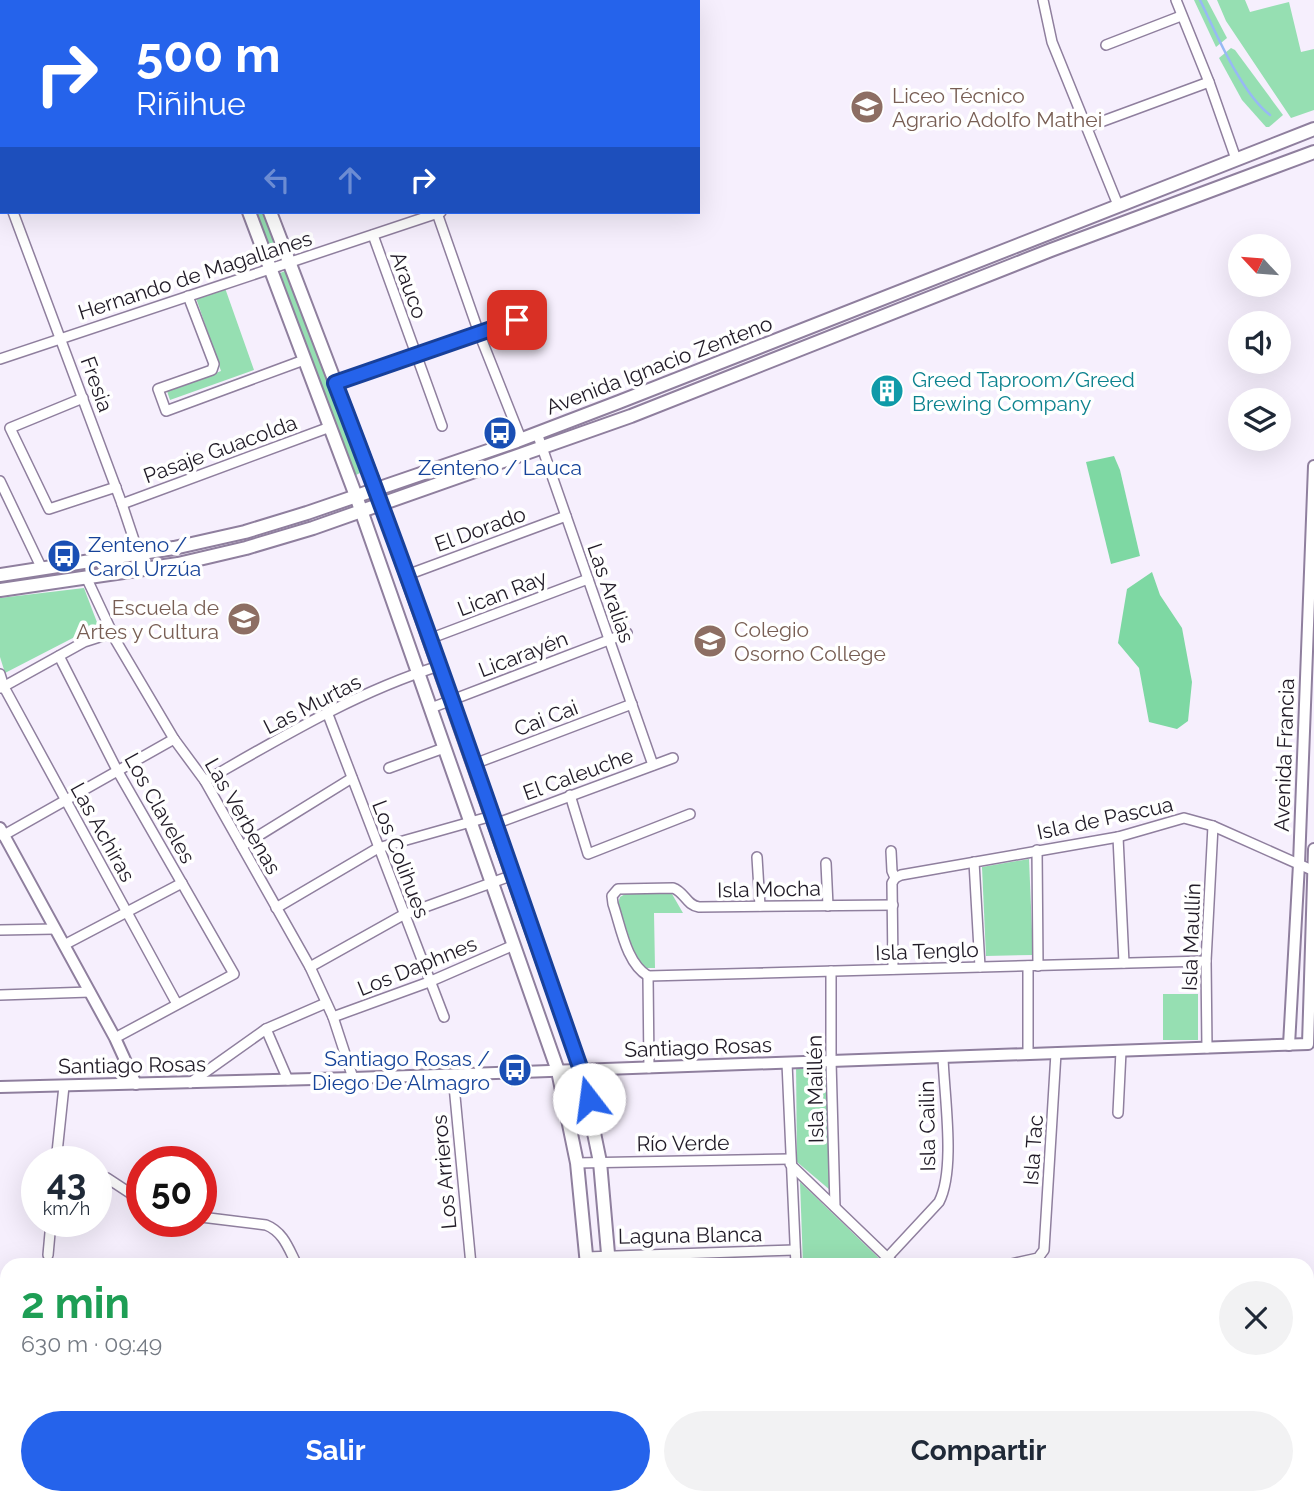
<!DOCTYPE html>
<html lang="es">
<head>
<meta charset="utf-8">
<style>
	:root { --surface:#fff; --page:#f2f2f3; --text:#1f2937; --muted:#747a83; --accent:#2563eb }
	body { margin:0; font-family:Raleway,sans-serif; background:var(--page); color:var(--text); height:100vh; display:flex; flex-direction:column; font-size:26px; white-space:nowrap }
	* { box-sizing:border-box; margin:0 }
	p { font-size:23px; color:var(--muted) }
	.icon { flex:none; width:38px; height:38px; fill:none; stroke:currentColor; stroke-width:2; stroke-linecap:round; stroke-linejoin:round }
	.map { position:relative; flex:1; overflow:hidden }
	.side { position:absolute; left:0px; top:1258px; width:1314px; height:247px; display:flex; flex-direction:column; background:var(--surface); border-radius:21px 21px 0 0; box-shadow:0 7px 28px #0002 }
	.side>* { flex:none }
	.top-card { position:absolute; left:0px; top:0px; width:700px; height:214px; box-shadow:0 7px 28px #0002; background:#2563eb; color:#fff; overflow:hidden }
	.needle { width:46px; rotate:296deg }
	.fabs { position:absolute; left:1228px; top:234px; display:grid; gap:14px }
	.fabs a { display:grid; place-items:center; width:63px; height:63px; border-radius:50%; background:var(--surface); box-shadow:0 7px 28px #0002; font-size:35px }
	.speed { position:absolute; left:21px; top:1146px; display:flex; gap:14px; font-size:35px; font-weight:700; text-align:center }
	.speed>* { display:grid; place-content:center; width:91px; height:91px; border-radius:50%; background:var(--surface); box-shadow:0 7px 28px #0002; line-height:1 }
	.speed small { font-size:18px; font-weight:400 }
	.speed .limit { border:10px solid #d22; background:#fff; color:#111 }
	.pin { position:absolute; display:grid; place-items:center; width:60px; height:60px; color:#fff; margin:-30px; border-radius:14px; box-shadow:0 4px 10px #0006 }
	.me { position:absolute; width:77px; margin:-38px; rotate:345deg; stroke-linejoin:round; filter:drop-shadow(0 0 5px #0008) }
	.turn { display:flex; align-items:center; gap:24px; height:147px; padding:0 21px; font-size:32px }
	.turn .icon { width:91px; height:91px; stroke-width:2.5 }
	.turn b { display:block; font-size:49px; line-height:60px }
	.lanes { display:flex; align-items:center; height:66px; padding:0 21px; background:#0003; justify-content:center; gap:35px; direction:ltr }
	.lanes .off { opacity:.35 }
	.round { display:grid; place-items:center; flex:none; width:74px; height:74px; border-radius:37px; background:var(--page) }
	.overview { display:flex; align-items:center; justify-content:space-between; height:119px; padding:0 21px }
	h1 { font-size:42px; font-weight:700; line-height:52px; color:#1e9e55 }
	.cta { display:flex; gap:14px; margin-top:auto; padding:14px 21px }
	.cta a { flex:1; height:80px; border-radius:42px; background:var(--accent); color:#fff; font-size:28px; font-weight:700; line-height:80px; text-align:center }
	.cta a+a { background:var(--page); color:var(--text) }
	.map>svg:first-child { display:block }
	.green { fill:#96dfb2 }
	.forest { fill:#7ed8a3 }
	.lines { fill:none; stroke-linecap:round; stroke-linejoin:round }
	.stream { stroke:#97b9f4; stroke-width:2.5 }
	.minor-casing { stroke:#8f7f9e; stroke-width:12 }
	.tertiary-casing { stroke:#8f7f9e; stroke-width:14 }
	.secondary-casing { stroke:#8f7f9e; stroke-width:16 }
	.minor { stroke:#fff; stroke-width:9 }
	.tertiary { stroke:#fff; stroke-width:10 }
	.secondary { stroke:#fff; stroke-width:12 }
	.route-casing { stroke:#184099; stroke-width:18 }
	.route { stroke:#2563eb; stroke-width:12 }
	.labels { text-anchor:middle; dominant-baseline:central; stroke-width:7; stroke-linejoin:round; paint-order:stroke }
	.education-label { font-size:21px; fill:#785e54; stroke:#fff; text-anchor:start }
	.street-label { font-size:21px; fill:#211b27; stroke:#fff }
	.culture-label { font-size:21px; fill:#0d838f; stroke:#fff; text-anchor:start }
	.transit-label { font-size:21px; fill:#164399; stroke:#fff }
</style>
</head>
<body>
<div class="map">
<svg width="1314" height="1504" viewBox="0 0 1314 1504">
	<rect width="100%" height="100%" fill="#f6effd"/>
	<g class="green">
		<polygon points="1194,0 1207,0 1227,38 1216,47"/>
		<polygon points="1217,0 1245,0 1250,12 1289,2 1301,52 1314,49 1314,110 1291,118 1226,21"/>
		<polygon points="1231,48 1235,50 1283,115 1269,127 1266,127 1242,100 1219,58"/>
		<polygon points="253,212 263,212 279,256 271,259"/>
		<polygon points="287,270 360,473 354,476 278,274"/>
		<polygon points="225,288 254,370 170,400 167,391 221,371 196,298"/>
		<polygon points="84,588 98,625 5,673 0,657 0,598"/>
		<polygon points="1029,859 1033,955 986,956 982,867"/>
		<polygon points="627,893 672,894 683,913 654,913 655,968 645,968 636,960 618,903 620,897"/>
		<rect x="1163" y="994" width="35" height="46"/>
		<polygon points="796,1062 829,1062 830,1190 797,1162"/>
		<polygon points="800,1182 886,1265 803,1265"/>
		<polygon points="445,1498 488,1498 488,1504 449,1504"/>
	</g>
	<g class="forest">
		<polygon points="1114,456 1120,470 1140,556 1111,564 1086,462"/>
		<polygon points="1152,572 1160,595 1182,628 1192,682 1188,721 1177,729 1149,722 1139,668 1118,643 1127,589"/>
	</g>
	<g class="lines">
		<path class="stream" d="M1200 0C1216 33 1241 93 1270 115"/>
		<defs>
			<g id="minor">
				<polyline points="18,0 18,2"/>
				<polyline points="292,0 292,2"/>
				<polyline points="371,0 372,2"/>
				<polyline points="1043,0 1052,42 1118,205"/>
				<polyline points="1176,0 1209,82 1236,159"/>
				<polyline points="1106,45 1181,16"/>
				<polyline points="0,57 2,56"/>
				<polyline points="1087,127 1209,82"/>
				<polyline points="0,204 2,204"/>
				<polyline points="13,212 122,504 144,570"/>
				<polyline points="437,213 479,333 521,439"/>
				<polyline points="373,235 442,426"/>
				<polyline points="188,296 214,364 212,370 158,389 166,411 304,360"/>
				<polyline points="0,359 441,212"/>
				<polyline points="335,383 517,320"/>
				<polyline points="83,398 10,428 49,509 116,487"/>
				<polyline points="537,433 653,765"/>
				<polyline points="0,481 42,569"/>
				<polyline points="122,504 330,427"/>
				<polyline points="407,575 566,516"/>
				<polyline points="87,579 116,641 174,739 205,781 310,967 333,1017 353,1078"/>
				<polyline points="429,639 588,579"/>
				<polyline points="59,656 117,770 234,974 115,1038"/>
				<polyline points="0,674 4,687 177,1004"/>
				<polyline points="1,688 84,642 112,633"/>
				<polyline points="431,708 627,633"/>
				<polyline points="327,712 444,1017"/>
				<polyline points="474,764 632,704"/>
				<polyline points="389,768 444,748"/>
				<path d="M205 781C280 738 356 692 439 666"/>
				<polyline points="570,795 588,854 690,814"/>
				<polyline points="495,824 673,758"/>
				<polyline points="0,835 4,835 174,739"/>
				<polyline points="1118,837 1124,963"/>
				<polyline points="242,846 352,778"/>
				<polyline points="1037,850 1038,966"/>
				<polyline points="891,851 892,871 895,878 892,883 893,969"/>
				<polyline points="757,857 760,906"/>
				<polyline points="974,862 980,967"/>
				<polyline points="826,863 828,906"/>
				<polyline points="895,878 901,875 1118,837 1184,818 1213,826 1314,871"/>
				<polyline points="276,908 378,848 492,816"/>
				<polyline points="0,930 55,929"/>
				<polyline points="64,945 182,883"/>
				<polyline points="310,967 403,915 513,875"/>
				<polyline points="831,971 831,1061 835,1207"/>
				<polyline points="648,976 1206,961"/>
				<path d="M648 976C626 963 621 927 613 904L612 896 618 889 673 888C685 892 686 905 699 907L893 905"/>
				<polyline points="648,976 649,1068"/>
				<polyline points="0,995 90,992"/>
				<polyline points="333,1017 429,982 514,945"/>
				<polyline points="266,1029 288,1080"/>
				<polyline points="1207,1048 1206,961 1213,826"/>
				<polyline points="1028,1054 1028,966"/>
				<polyline points="787,1063 796,1265"/>
				<polyline points="453,1075 471,1265"/>
				<polyline points="190,1083 266,1029 326,1003"/>
				<polyline points="1118,1113 1121,1051"/>
				<polyline points="56,1162 64,1086"/>
				<polyline points="577,1163 790,1159"/>
				<polyline points="790,1164 895,1265"/>
				<polyline points="96,1175 107,1178 142,1201"/>
				<path d="M201 1217 266 1225C284 1232 289 1250 297 1265"/>
				<polyline points="48,1255 51,1222"/>
				<polyline points="586,1257 795,1250"/>
				<path d="M887 1258 939 1202C956 1169 944 1095 943 1057"/>
				<polyline points="1007,1265 1038,1258 1044,1250 1056,1053"/>
				<polyline points="171,1498 175,1504"/>
				<polyline points="494,1498 495,1504"/>
				<polyline points="721,1498 722,1504"/>
				<polyline points="820,1498 821,1504"/>
				<polyline points="1104,1498 1123,1504"/>
				<polyline points="263,1504 273,1498"/>
				<polyline points="902,1504 904,1498"/>
				<polyline points="996,1504 998,1498"/>
			</g>
			<g id="tertiary">
				<polyline points="0,828 115,1038 136,1084"/>
				<polyline points="1289,1045 1299,864 1314,466"/>
				<polyline points="0,1087 353,1078 1308,1044 1314,849"/>
			</g>
			<g id="secondary">
				<polyline points="169,0 170,2"/>
				<polyline points="188,0 189,2"/>
				<polyline points="249,212 356,496 558,1071 577,1163 587,1265"/>
				<polyline points="270,212 376,489 581,1070 600,1162 609,1265"/>
				<polyline points="0,575 174,548 245,532 307,513 517,441 619,402 1314,129"/>
				<polyline points="0,590 178,564 246,548 313,528 631,416 1051,250 1314,152"/>
				<polyline points="606,1498 607,1504"/>
				<polyline points="629,1498 630,1504"/>
			</g>
		</defs>
		<use href="#minor" class="minor-casing"/>
		<use href="#tertiary" class="tertiary-casing"/>
		<use href="#secondary" class="secondary-casing"/>
		<use href="#minor" class="minor"/>
		<use href="#tertiary" class="tertiary"/>
		<use href="#secondary" class="secondary"/>
	</g>
	<g class="lines">
		<defs>
			<path id="route" d="M517 320 335 383C423 610 501 841 581 1070L589 1099"/>
		</defs>
		<use href="#route" class="route-casing"/>
		<use href="#route" class="route"/>
	</g>
	<defs>
		<symbol id="school-disc" viewBox="-11 -11 22 22"><circle r="9.5" fill="#8d6e63" stroke="#fff"/><path d="M0-5L7-2L0 1L-7-2ZM-4 1L0 2.5L4 1V4Q0 6-4 4Z" fill="#fff"/></symbol>
		<symbol id="building-disc" viewBox="-11 -11 22 22"><circle r="9.5" fill="#0f9aa8" stroke="#fff"/><path d="M-4-6H4V6H1V3H-1V6H-4ZM-2.5-4.3h1.7v1.8h-1.7ZM.8-4.3h1.7v1.8H.8ZM-2.5-1h1.7V.8h-1.7ZM.8-1h1.7V.8H.8Z" fill="#fff"/></symbol>
		<symbol id="bus-disc" viewBox="-11 -11 22 22"><circle r="9.5" fill="#1a4fb4" stroke="#fff"/><path d="M-5-6H5V4H4V6H2V4H-2V6H-4V4H-5ZM-3.5-4V0h7V-4ZM-3.5 1.2v1.5H-2V1.2ZM2 1.2v1.5H3.5V1.2Z" fill="#fff"/></symbol>
	</defs>
	<g fill-rule="evenodd">
		<use href="#school-disc" x="848" y="88" width="38" height="38"/>
		<use href="#building-disc" x="868" y="372" width="38" height="38"/>
		<use href="#bus-disc" x="481" y="414" width="38" height="38"/>
		<use href="#bus-disc" x="45" y="537" width="38" height="38"/>
		<use href="#school-disc" x="225" y="600" width="38" height="38"/>
		<use href="#school-disc" x="691" y="622" width="38" height="38"/>
		<use href="#bus-disc" x="496" y="1051" width="38" height="38"/>
	</g>
	<g class="labels">
		<g class="education-label">
			<text x="892" y="95">Liceo Técnico<tspan x="892" dy="24">Agrario Adolfo Mathei</tspan></text>
			<text x="219" y="607" text-anchor="end">Escuela de<tspan x="219" dy="24">Artes y Cultura</tspan></text>
			<text x="734" y="629">Colegio<tspan x="734" dy="24">Osorno College</tspan></text>
		</g>
		<g class="street-label">
			<text transform="translate(195 275) rotate(-18)">Hernando de Magallanes</text>
			<text transform="translate(409 285) rotate(70)">Arauco</text>
			<text transform="translate(659 365) rotate(-21)">Avenida Ignacio Zenteno</text>
			<text transform="translate(97 384) rotate(70)">Fresia</text>
			<text transform="translate(220 449) rotate(-20)">Pasaje Guacolda</text>
			<text transform="translate(480 529) rotate(-20)">El Dorado</text>
			<text transform="translate(502 593) rotate(-21)">Lican Ray</text>
			<text transform="translate(611 593) rotate(71)">Las Aralias</text>
			<text transform="translate(523 654) rotate(-21)">Licarayén</text>
			<text transform="translate(312 704) rotate(-27)">Las Murtas</text>
			<text transform="translate(546 718) rotate(-21)">Cai Cai</text>
			<text transform="translate(1284 755) rotate(-88)">Avenida Francia</text>
			<text transform="translate(578 774) rotate(-20)">El Caleuche</text>
			<text transform="translate(160 808) rotate(61)">Los Claveles</text>
			<text transform="translate(243 816) rotate(60)">Las Verbenas</text>
			<text transform="translate(1105 818) rotate(-12)">Isla de Pascua</text>
			<text transform="translate(103 832) rotate(61)">Las Achiras</text>
			<text transform="translate(401 859) rotate(69)">Los Colihues</text>
			<text transform="translate(769 889) rotate(-1)">Isla Mocha</text>
			<text transform="translate(1191 937) rotate(-88)">Isla Maullín</text>
			<text transform="translate(927 951) rotate(-2)">Isla Tenglo</text>
			<text transform="translate(417 966) rotate(-22)">Los Daphnes</text>
			<text transform="translate(698 1047) rotate(-2)">Santiago Rosas</text>
			<text transform="translate(132 1065) rotate(-1)">Santiago Rosas</text>
			<text transform="translate(815 1089) rotate(-91)">Isla Maillén</text>
			<text transform="translate(927 1126) rotate(-91)">Isla Cailin</text>
			<text transform="translate(683 1143) rotate(-1)">Río Verde</text>
			<text transform="translate(1033 1150) rotate(-86)">Isla Tac</text>
			<text transform="translate(444 1172) rotate(-95)">Los Arrieros</text>
			<text transform="translate(690 1235) rotate(-1)">Laguna Blanca</text>
		</g>
		<g class="culture-label">
			<text x="912" y="379">Greed Taproom/Greed<tspan x="912" dy="24">Brewing Company</tspan></text>
		</g>
		<g class="transit-label">
			<text x="500" y="467">Zenteno / Lauca</text>
			<text x="88" y="544" text-anchor="start">Zenteno /<tspan x="88" dy="24">Carol Urzúa</tspan></text>
			<text x="490" y="1058" text-anchor="end">Santiago Rosas /<tspan x="490" dy="24">Diego De Almagro</tspan></text>
		</g>
	</g>
</svg>
<div class="fabs">
<a><svg class="needle" viewBox="-14 -14 28 28"><path d="M0-13l5 13h-10z" fill="#e53935"/><path d="M0 13l5-13h-10z" fill="#747a83"/></svg></a>
<a><svg class="icon" aria-label="sound" viewBox="0 0 24 24"><path d="M4 9h4l5-4v14l-5-4H4zM17 9q2 3 0 6"/></svg></a>
<a><svg class="icon" aria-label="layers" viewBox="0 0 24 24"><path d="M12 4l9 5-9 5-9-5zM3 14l9 5 9-5"/></svg></a>
</div>
<div class="speed"><div>43<small>km/h</small></div><div class="limit">50</div></div>
<div class="pin" style="left:517px;top:320px;background:#d93025"><svg class="icon" aria-label="arrive" viewBox="0 0 24 24"><path d="M6 21V4h12l-3 4 3 4H6"/></svg></div>
<svg class="me" style="left:589px;top:1099px" viewBox="-20 -20 40 40"><circle r="19" fill="#fff"/><path d="M0-13L10 11 0 6-10 11z" fill="#2563eb"/></svg>
<div class="top-card">
<div class="turn"><svg class="icon" aria-label="right" viewBox="0 0 24 24"><path d="M7 20v-9h11M14 6l5 5-5 5"/></svg><div><b>500 m</b>Riñihue</div></div>
<div class="lanes"><svg class="icon off" aria-label="left" viewBox="0 0 24 24"><path d="M17 20v-9H6M10 6l-5 5 5 5"/></svg><svg class="icon off" aria-label="ahead" viewBox="0 0 24 24"><path d="M12 20V5M6 11l6-6 6 6"/></svg><svg class="icon" aria-label="right" viewBox="0 0 24 24"><path d="M7 20v-9h11M14 6l5 5-5 5"/></svg></div>
</div>
<section class="side">
<div class="overview"><div><h1>2 min</h1><p>630 m · 09:49</p></div><a class="round"><svg class="icon" aria-label="close" viewBox="0 0 24 24"><path d="M6 6l12 12M18 6L6 18"/></svg></a></div>
<div class="cta"><a>Salir</a><a>Compartir</a></div>
</section>
</div>
</body>
</html>
